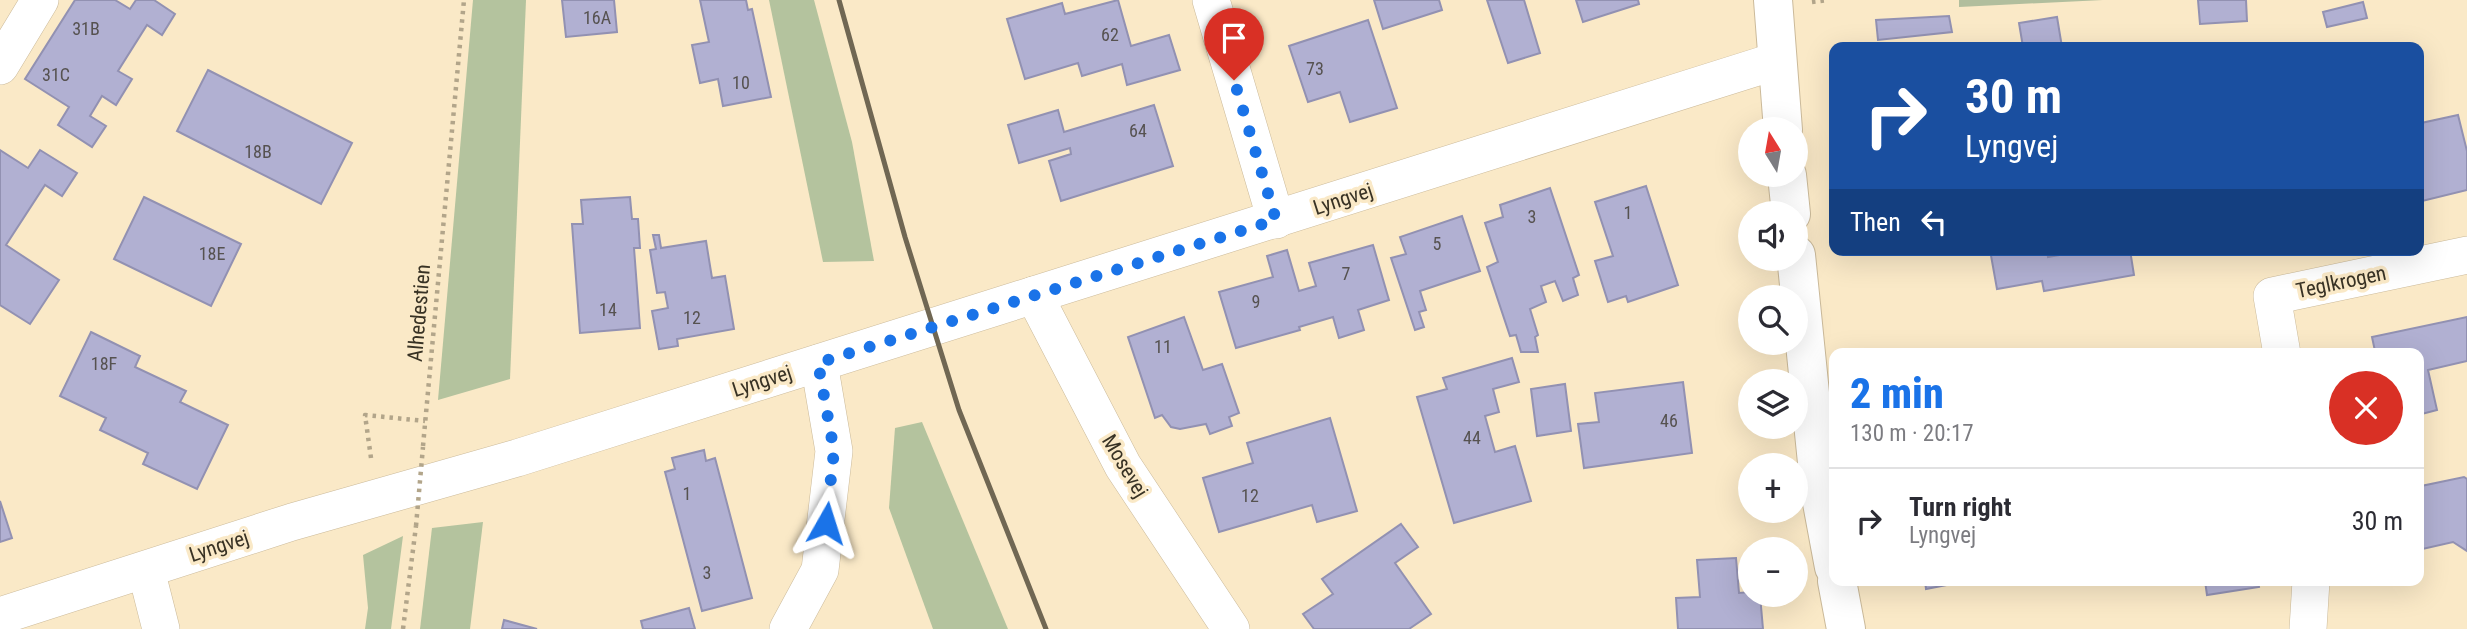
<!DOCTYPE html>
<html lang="en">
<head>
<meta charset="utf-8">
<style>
	:root { --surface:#fff; --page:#f7f7f7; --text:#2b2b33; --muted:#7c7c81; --line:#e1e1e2; --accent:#1a73e8 }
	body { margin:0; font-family:"Roboto Condensed",sans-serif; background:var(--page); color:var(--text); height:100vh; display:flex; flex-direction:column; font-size:26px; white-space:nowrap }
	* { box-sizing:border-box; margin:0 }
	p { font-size:23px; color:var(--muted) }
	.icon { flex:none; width:38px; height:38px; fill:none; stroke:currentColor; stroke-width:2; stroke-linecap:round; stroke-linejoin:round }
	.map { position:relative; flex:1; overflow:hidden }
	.drawer { position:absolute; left:1829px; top:348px; width:595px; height:238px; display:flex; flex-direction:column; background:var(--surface); border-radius:14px; box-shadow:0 7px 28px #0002 }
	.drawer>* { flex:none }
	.hud { position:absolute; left:1829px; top:42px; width:595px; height:214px; border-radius:14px; box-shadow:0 7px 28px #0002; background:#1a4fa0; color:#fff; overflow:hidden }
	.needle { width:46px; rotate:349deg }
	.controls { position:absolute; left:1738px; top:117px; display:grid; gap:14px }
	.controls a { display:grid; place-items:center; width:70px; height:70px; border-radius:50%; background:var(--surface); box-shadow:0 7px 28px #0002; font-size:35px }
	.pin { position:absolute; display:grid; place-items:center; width:60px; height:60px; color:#fff; margin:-72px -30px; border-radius:50% 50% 50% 0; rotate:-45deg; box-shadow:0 0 7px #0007 }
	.pin .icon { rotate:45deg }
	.me { position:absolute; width:77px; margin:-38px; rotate:6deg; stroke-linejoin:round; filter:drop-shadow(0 0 5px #0008) }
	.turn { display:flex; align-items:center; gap:24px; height:147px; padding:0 21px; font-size:32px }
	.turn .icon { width:91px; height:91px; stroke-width:2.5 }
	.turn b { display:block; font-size:49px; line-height:60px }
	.then { display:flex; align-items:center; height:66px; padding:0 21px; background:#0003; gap:14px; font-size:26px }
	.round { display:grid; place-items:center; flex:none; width:74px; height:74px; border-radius:37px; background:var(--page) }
	.head { display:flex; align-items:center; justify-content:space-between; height:119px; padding:0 21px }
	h1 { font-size:42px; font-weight:800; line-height:52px; color:var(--accent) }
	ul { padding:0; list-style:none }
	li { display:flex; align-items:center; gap:21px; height:105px; padding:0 21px; border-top:2px solid var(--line) }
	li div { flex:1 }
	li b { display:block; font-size:26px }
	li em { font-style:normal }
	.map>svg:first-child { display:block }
	.green { fill:#b1be9d }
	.forest { fill:#b4c39e }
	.building { fill:#b1b0d2; stroke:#9291b2; stroke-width:2 }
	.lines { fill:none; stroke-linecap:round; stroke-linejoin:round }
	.street-casing { stroke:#cbba9a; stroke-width:38 }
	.secondary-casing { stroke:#cbba9a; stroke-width:40 }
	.path { stroke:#b2a58a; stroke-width:4.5; stroke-dasharray:3.5 5; stroke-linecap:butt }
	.street { stroke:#fff; stroke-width:37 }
	.secondary { stroke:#fff; stroke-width:38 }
	.rail { stroke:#706753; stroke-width:5 }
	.path-bridge { stroke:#b2a58a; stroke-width:4.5; stroke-dasharray:3.5 5; stroke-linecap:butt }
	.route { stroke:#1a73e8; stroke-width:12; stroke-dasharray:0 21.6 }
	.labels { text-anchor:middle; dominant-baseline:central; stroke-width:7; stroke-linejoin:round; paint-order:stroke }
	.number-label { font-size:18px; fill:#565250 }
	.street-label { font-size:21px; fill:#383224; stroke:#fae9c7 }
</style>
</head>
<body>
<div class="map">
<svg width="2467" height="629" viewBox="0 0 2467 629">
	<rect width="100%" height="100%" fill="#fae9c7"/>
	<polygon class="green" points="1959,0 2103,0 1959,7"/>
	<g class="forest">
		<polygon points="473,0 526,0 510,379 438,400"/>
		<polygon points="769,0 814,0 852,142 874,261 823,262"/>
		<polygon points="922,422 1008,629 933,629 889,508 895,428"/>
		<polygon points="483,522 470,629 420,629 432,528"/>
		<polygon points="403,536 391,629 365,629 368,608 363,555"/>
	</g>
	<g class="building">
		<polygon points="75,0 115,0 130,9 136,0 154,0 175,14 162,35 147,25 118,71 132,79 116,105 102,96 90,116 106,126 92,147 58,125 69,107 25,79"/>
		<polygon points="562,0 614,0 617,32 566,37"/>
		<polygon points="700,0 746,0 748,10 752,9 771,97 723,106 718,79 700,83 692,45 709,42"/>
		<polygon points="1118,0 1131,46 1169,35 1180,70 1127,85 1122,64 1082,76 1078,63 1025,79 1007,19 1062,3 1065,14"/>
		<polygon points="1374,0 1439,0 1442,10 1383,29"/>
		<polygon points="1487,0 1524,0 1540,53 1508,63"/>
		<polygon points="1576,0 1638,0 1639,4 1583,22"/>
		<polygon points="2198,0 2246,0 2247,21 2200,24"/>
		<polygon points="2363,2 2367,18 2327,27 2323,12"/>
		<polygon points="1949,16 1952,32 1878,40 1876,20"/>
		<polygon points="2057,17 2062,47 2023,47 2019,23"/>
		<polygon points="1368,20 1397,108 1350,122 1340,92 1308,102 1289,46"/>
		<polygon points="208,70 352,143 321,204 177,131"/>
		<polygon points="1154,105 1173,166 1061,201 1049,161 1071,154 1070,148 1019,163 1008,125 1058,110 1064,132"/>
		<polygon points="2418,113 2421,123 2458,115 2467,151 2467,190 2418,202"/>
		<polygon points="0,150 28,168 40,150 77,173 62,196 45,185 6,245 59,280 30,324 0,305"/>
		<polygon points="1646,186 1678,285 1628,302 1626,296 1608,302 1595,261 1613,256 1595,202"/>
		<polygon points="1550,188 1579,275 1573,278 1578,295 1563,301 1555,281 1541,286 1546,302 1530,309 1538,335 1535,337 1538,352 1521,352 1516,335 1510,336 1487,267 1498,262 1485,223 1503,217 1500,205"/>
		<polygon points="144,197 241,244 211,306 114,259"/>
		<polygon points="630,197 632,219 638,219 640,248 634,248 640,328 580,333 572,224 583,224 581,200"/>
		<polygon points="1462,216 1480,271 1420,291 1426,310 1419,312 1424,327 1415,330 1391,258 1406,254 1400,237"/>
		<polygon points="653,235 659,235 661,248 706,241 712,278 725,276 734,329 677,339 678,346 659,349 652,311 668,308 665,292 657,293 650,250 656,249"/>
		<polygon points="1373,245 1389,300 1358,310 1364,330 1339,338 1333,317 1299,327 1300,330 1236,348 1219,292 1273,277 1267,256 1287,250 1299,291 1316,286 1309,263"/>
		<polygon points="1990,250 2047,250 2048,257 2087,250 2130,250 2134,275 2044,291 2042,281 1997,289"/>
		<polygon points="1184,317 1203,370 1222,364 1239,413 1229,417 1232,426 1210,434 1206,424 1180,429 1171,427 1162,415 1155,418 1128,337"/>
		<polygon points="2467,317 2467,361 2428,370 2437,410 2418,415 2418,354 2367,354 2375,351 2372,337"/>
		<polygon points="91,332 140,356 135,367 186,391 180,402 228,425 197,489 143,464 148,453 100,430 106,418 60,396"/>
		<polygon points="1512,358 1519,382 1493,389 1499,412 1485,416 1495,452 1515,446 1531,501 1454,523 1417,397 1447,389 1443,378"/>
		<polygon points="1683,382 1692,453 1584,468 1578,424 1599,422 1595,393"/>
		<polygon points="1565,384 1571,431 1537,436 1531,389"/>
		<polygon points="1330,418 1357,511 1317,522 1312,505 1219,532 1203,478 1253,463 1247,443"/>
		<polygon points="704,450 706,461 715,458 752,598 702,611 665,472 675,469 672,458"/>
		<polygon points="2418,476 2421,486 2464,477 2467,479 2467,551 2453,542 2418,550"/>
		<polygon points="0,501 12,538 0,542"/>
		<polygon points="1401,524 1418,547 1395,563 1431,614 1409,629 1314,629 1303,614 1333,594 1322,579"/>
		<polygon points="1736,558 1739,593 1750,592 1750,595 1760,595 1763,629 1678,629 1676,598 1700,597 1697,560"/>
		<polygon points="1925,581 1967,581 1926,589"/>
		<polygon points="2205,581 2258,581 2259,587 2207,595"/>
		<polygon points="689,608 695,629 643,629 641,621"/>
		<polygon points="504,620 537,629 502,629"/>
	</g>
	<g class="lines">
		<defs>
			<g id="street">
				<polyline points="1211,0 1276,220"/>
				<polyline points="0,66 40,0"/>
				<polyline points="1034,295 1123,466 1231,629"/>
				<polyline points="2282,354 2272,296 2467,255"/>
				<polyline points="146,570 161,629"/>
				<polyline points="0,616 292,522 517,458 1776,61"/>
				<polyline points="788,629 820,570 834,451 819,363"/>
				<polyline points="2308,629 2311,581"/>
			</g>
			<g id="secondary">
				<polyline points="1773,0 1783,130"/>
				<polyline points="1787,175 1791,214"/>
				<polyline points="1796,255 1820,492 1834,567"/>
				<polyline points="1837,581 1846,629"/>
			</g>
		</defs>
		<use href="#street" class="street-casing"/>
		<use href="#secondary" class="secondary-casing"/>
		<g class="path">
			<polyline points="1812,2 1828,0"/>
			<polyline points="423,446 464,0"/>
			<polyline points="371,458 365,415 425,421"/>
			<polyline points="403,629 416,526"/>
		</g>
		<use href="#street" class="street"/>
		<use href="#secondary" class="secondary"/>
		<polyline class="rail" points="839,0 905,237 959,410 1046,629"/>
		<polyline class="path-bridge" points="416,526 423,447"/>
	</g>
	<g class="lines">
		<polyline class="route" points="826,523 834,451 818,363 1276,220 1234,80"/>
	</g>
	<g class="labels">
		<g class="number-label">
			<text x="597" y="17">16A</text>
			<text x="86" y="28">31B</text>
			<text x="1110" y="34">62</text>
			<text x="1315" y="68">73</text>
			<text x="56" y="74">31C</text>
			<text x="741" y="82">10</text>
			<text x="1138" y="130">64</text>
			<text x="258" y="151">18B</text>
			<text x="1628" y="212">1</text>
			<text x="1532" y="216">3</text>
			<text x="1437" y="243">5</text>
			<text x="212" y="253">18E</text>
			<text x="1346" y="273">7</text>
			<text x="1256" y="301">9</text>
			<text x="608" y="309">14</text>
			<text x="692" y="317">12</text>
			<text x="1163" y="346">11</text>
			<text x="104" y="363">18F</text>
			<text x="1669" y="420">46</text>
			<text x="1472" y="437">44</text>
			<text x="687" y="493">1</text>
			<text x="1250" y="495">12</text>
			<text x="707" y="572">3</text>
		</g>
		<g class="street-label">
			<text transform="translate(1343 199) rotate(-18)">Lyngvej</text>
			<text transform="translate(2341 282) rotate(-12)">Teglkrogen</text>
			<text transform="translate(419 313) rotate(-85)">Alhedestien</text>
			<text transform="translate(762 381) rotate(-18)">Lyngvej</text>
			<text transform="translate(1125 466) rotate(59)">Mosevej</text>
			<text transform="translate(219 546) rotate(-18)">Lyngvej</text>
		</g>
	</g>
</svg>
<div class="controls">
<a><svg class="needle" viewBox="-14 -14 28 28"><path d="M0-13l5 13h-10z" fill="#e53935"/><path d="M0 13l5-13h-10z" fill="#7c7c81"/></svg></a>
<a><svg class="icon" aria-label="sound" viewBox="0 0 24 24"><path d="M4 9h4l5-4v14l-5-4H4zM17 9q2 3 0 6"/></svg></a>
<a><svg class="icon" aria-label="search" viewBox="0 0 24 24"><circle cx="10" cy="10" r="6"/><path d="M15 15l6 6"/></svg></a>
<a><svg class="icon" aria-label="layers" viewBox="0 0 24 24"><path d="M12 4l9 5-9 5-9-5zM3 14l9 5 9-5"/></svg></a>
<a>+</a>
<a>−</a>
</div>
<div class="pin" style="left:1234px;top:80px;background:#d93025"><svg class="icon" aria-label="arrive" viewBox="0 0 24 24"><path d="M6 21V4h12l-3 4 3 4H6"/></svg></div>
<svg class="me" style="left:826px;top:523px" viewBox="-20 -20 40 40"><path d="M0-17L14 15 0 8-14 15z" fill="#1a73e8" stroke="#fff" stroke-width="4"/></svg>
<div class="hud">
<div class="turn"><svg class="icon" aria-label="right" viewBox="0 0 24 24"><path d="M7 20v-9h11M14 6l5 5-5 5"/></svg><div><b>30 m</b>Lyngvej</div></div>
<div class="then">Then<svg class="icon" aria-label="left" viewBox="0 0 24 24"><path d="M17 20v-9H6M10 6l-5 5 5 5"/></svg></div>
</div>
<section class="drawer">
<div class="head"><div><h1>2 min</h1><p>130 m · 20:17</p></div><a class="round" style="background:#d93025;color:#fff"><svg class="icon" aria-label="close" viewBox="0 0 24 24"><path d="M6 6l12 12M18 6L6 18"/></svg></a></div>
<ul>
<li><svg class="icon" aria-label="right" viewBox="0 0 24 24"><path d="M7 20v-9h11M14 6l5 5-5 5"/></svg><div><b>Turn right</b><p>Lyngvej</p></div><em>30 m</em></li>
</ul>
</section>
</div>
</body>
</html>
